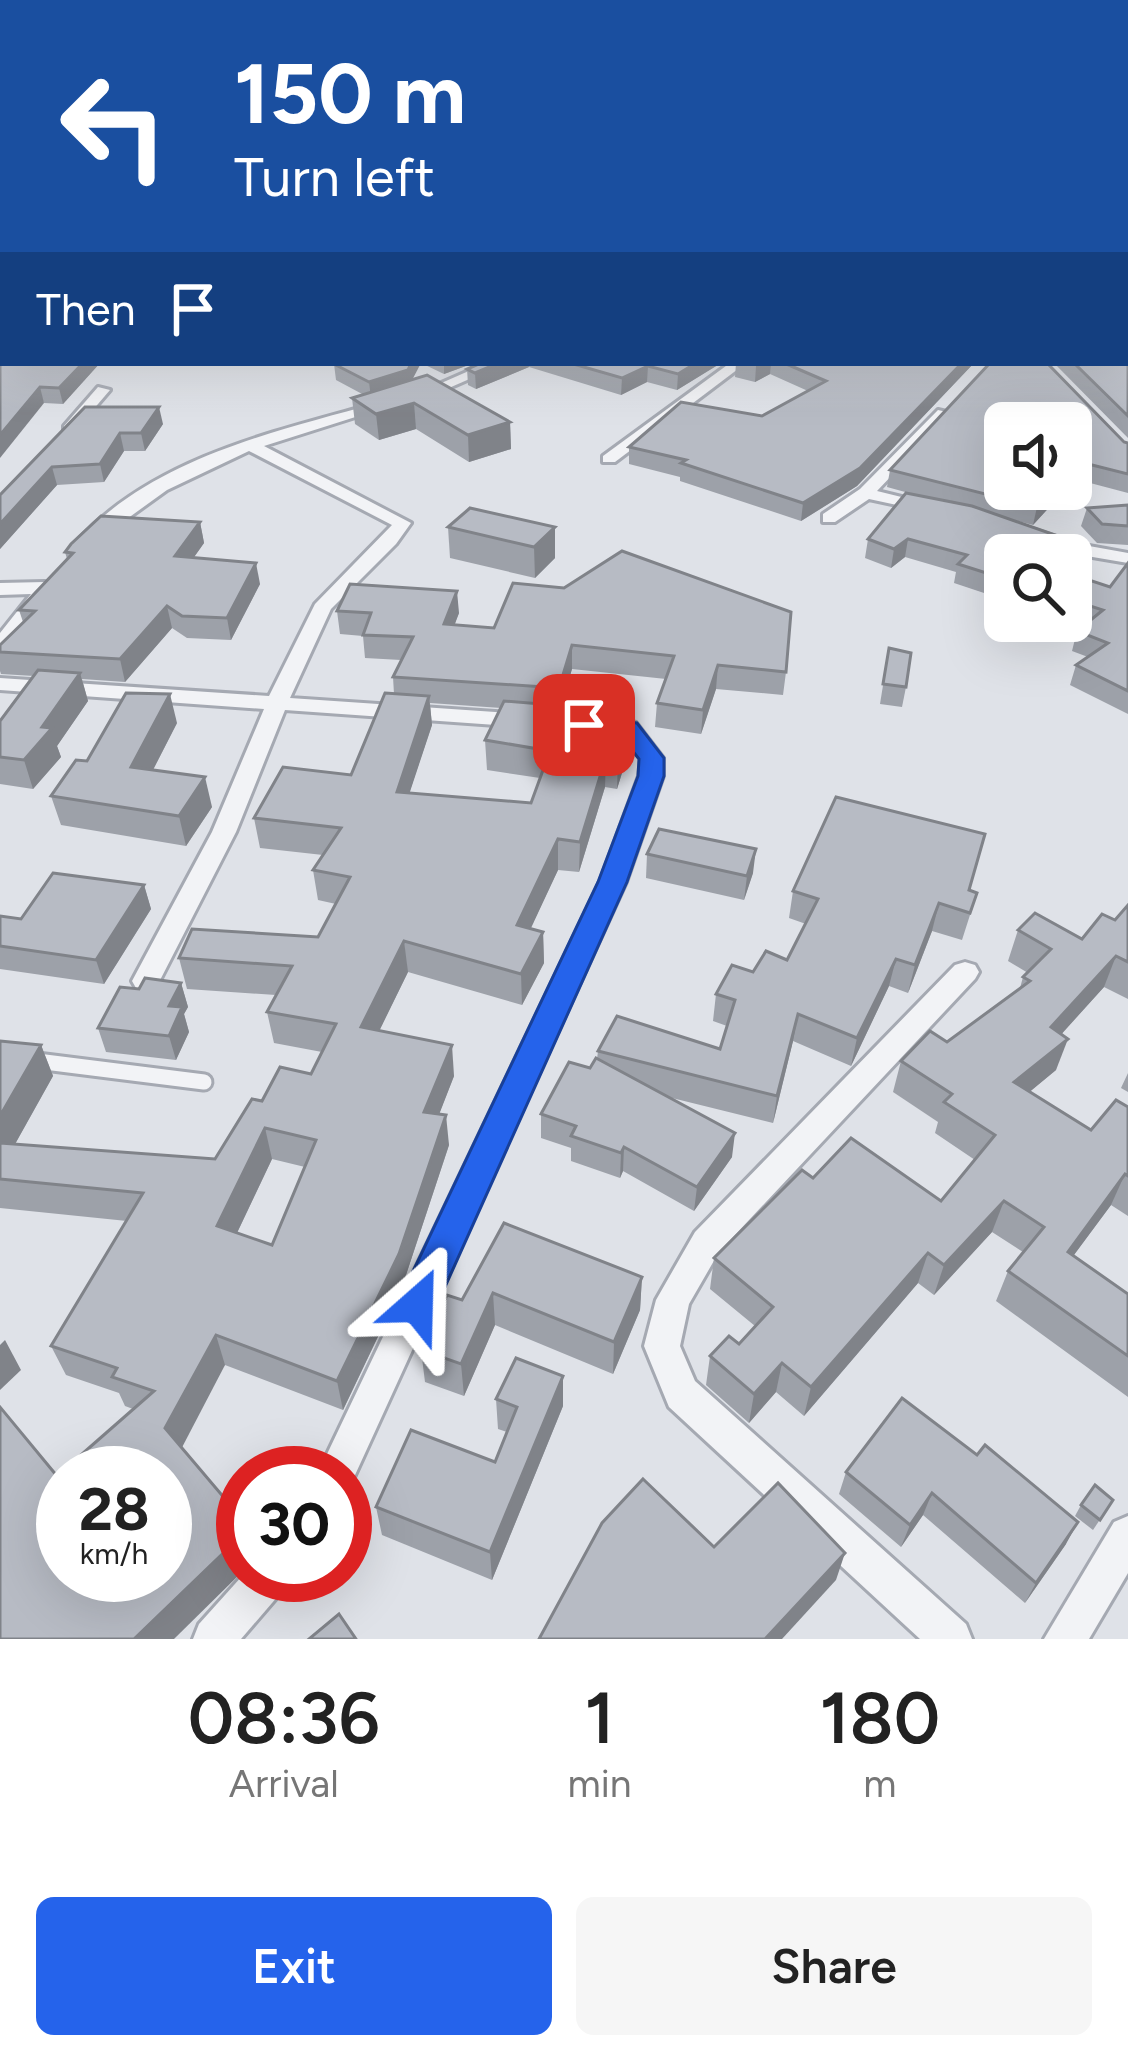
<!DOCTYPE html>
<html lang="en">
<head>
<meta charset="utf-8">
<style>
	:root { --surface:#fff; --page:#f6f6f6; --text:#222; --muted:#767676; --accent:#2563eb }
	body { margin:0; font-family:Figtree,sans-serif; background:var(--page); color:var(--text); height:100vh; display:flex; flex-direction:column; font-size:45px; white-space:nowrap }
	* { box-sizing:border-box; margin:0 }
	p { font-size:39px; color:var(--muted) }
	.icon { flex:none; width:66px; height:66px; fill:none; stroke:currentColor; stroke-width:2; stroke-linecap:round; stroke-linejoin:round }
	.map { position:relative; height:1639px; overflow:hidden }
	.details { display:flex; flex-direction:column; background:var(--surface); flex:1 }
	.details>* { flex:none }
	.guide { position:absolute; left:0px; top:0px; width:1128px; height:366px; box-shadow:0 12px 48px #0002; background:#1a4fa0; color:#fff; overflow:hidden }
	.fabs { position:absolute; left:984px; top:402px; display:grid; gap:24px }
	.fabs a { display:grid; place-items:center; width:108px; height:108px; border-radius:18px; background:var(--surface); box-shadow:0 12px 48px #0002; font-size:60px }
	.speed { position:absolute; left:36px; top:1446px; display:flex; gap:24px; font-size:60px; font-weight:700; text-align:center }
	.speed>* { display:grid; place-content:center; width:156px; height:156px; border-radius:50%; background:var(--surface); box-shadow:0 12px 48px #0002; line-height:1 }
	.speed small { font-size:30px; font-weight:400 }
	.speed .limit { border:18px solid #d22; background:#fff; color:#111 }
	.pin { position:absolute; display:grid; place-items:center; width:102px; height:102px; color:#fff; margin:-51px; border-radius:24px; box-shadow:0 6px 18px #0006 }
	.me { position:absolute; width:132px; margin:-66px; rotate:25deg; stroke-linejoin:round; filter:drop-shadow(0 0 9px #0008) }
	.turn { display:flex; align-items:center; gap:42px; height:252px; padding:0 36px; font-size:54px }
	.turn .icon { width:156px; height:156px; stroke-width:2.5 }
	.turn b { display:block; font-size:84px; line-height:102px }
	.then { display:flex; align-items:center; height:114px; padding:0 36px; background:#0003; gap:24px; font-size:45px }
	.eta { display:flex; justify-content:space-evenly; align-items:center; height:204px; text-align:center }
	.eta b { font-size:72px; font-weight:600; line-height:84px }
	.cta { display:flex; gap:24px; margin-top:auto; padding:24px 36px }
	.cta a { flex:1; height:138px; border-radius:18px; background:var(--accent); color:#fff; font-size:48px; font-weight:600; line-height:138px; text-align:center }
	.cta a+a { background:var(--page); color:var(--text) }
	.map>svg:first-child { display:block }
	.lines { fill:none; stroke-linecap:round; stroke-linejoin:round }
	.lane-casing { stroke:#a5a9b2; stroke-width:21 }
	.street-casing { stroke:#a5a9b2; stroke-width:6 }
	.lane { stroke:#f2f3f6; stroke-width:15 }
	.street { fill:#f2f3f6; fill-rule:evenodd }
	.wall { fill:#9da1a9; fill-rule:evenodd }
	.shaded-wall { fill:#808389 }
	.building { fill:#b7bbc4; stroke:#808389; stroke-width:3; fill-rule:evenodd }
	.route { fill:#2563eb; stroke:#184099; stroke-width:3 }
</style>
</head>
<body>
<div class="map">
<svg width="1128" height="1639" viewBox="0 0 1128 1639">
	<rect width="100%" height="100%" fill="#dfe2e8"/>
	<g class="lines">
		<defs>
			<polyline id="lane" points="37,1061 204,1082"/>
			<g id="street">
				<polygon points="3,289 3,297 0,298 0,290"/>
				<polygon points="487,363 506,363 426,398 414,395"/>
				<polygon points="730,363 746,363 615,462 603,462 603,456"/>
				<polygon points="98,387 110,390 74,432 64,432 64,426"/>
				<path d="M377 403 390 406 264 446 411 523 396 544 331 609 290 698 628 721 636 723 663 758V776L626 882 350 1486 345 1489V1473H318L600 882 639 776 641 759 621 734 285 710 236 832 156 988H136L132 981 212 832 264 709 0 690V678L269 696 315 604 392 525 249 451 167 490 95 542H83L80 538C158 457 274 432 377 403Z"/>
				<polygon points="938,410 951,413 877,491 934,505 934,513 869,499 835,522 823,522 823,514 860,489"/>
				<polygon points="1026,527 1078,544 1128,553 1128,563 1069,553 1020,536 1017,532"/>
				<polygon points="45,582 54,588 47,593 46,600 7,650 0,652 0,633 31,594 0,595 0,583"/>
				<polygon points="965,962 975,965 979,972 975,979 719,1252 689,1304 680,1346 695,1381 966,1624 972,1639 920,1639 669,1407 644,1346 656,1300 695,1232 955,965"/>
				<polygon points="1128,1516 1128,1573 1089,1639 1044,1639 1114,1522"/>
				<polygon points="243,1575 290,1575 284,1589 241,1639 193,1639 199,1624"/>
			</g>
		</defs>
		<use href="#lane" class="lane-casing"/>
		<use href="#street" class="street-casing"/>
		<use href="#lane" class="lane"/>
		<use href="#street" class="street"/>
	</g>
	<g class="wall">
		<polygon points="1125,184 1128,184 1128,438 1054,363 1125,363"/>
		<polygon points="0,333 100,363 63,404 44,403"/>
		<polygon points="421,363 474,363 444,374"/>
		<polygon points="481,363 721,363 677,390 647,382 621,395 529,367 476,389 468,385 467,369"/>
		<polygon points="736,363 974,363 857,486 801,521 680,481 680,477 629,464 629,447 762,416 808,391 770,374 755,382 735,377"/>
		<polygon points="334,364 413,379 510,422 511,449 469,462 416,429 379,440 355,424 352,398 364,395 336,380"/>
		<polygon points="85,407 163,424 145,451 124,451 104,482 57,485 0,549 0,495"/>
		<polygon points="1124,442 1128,443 1128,493 1075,479 1033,525 1003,517 1005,600 954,583 956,572 905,557 891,568 865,558 868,539 916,495 887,487 890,470"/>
		<polygon points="1128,505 1128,545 1097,543 1081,526 1087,508"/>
		<polygon points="470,508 555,558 535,578 450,558 448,527"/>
		<polygon points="200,522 204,543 194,557 260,584 231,640 187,638 172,628 125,682 82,679 88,701 57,746 61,757 33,789 0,784 0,721 34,676 1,674 0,671 0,645 23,622 19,610 67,559 65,552"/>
		<polygon points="1128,563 1128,714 1070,685 1076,665 1088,657 1072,651 1077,631 1085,625 1071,621 1071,574 1110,587"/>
		<path d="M337 611 459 613 454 625 786 672 783 695 716 689 701 734 655 727 657 703 666 679 572 669 559 712 554 711V722L627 730 626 760 617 789 605 787 579 872 558 870 530 929 543 932 544 963 522 1005 408 972 379 1031 454 1076 439 1114 449 1145 403 1284 343 1410 225 1365 57 1476 133 1409 125 1406 119 1393 66 1375 51 1346 127 1221 0 1208V1041L41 1045 53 1076 15 1144 215 1159 262 1101 311 1074 322 1052 274 1043 267 1012 276 995 187 989 179 958 318 937 336 904 318 900 313 870 323 855 260 848 254 818 351 775 394 694 393 677 401 660 365 658 363 636 340 634ZM430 703 501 708 485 740 487 770 540 778 531 803 409 793 432 725ZM272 1159 305 1167 272 1245 237 1233Z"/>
		<polygon points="889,648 906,687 902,707 880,704"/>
		<polygon points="177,723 153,770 212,807 186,846 61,825 51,796 87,761"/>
		<polygon points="647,854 753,873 744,900 646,878"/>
		<polygon points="144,885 151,909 104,984 0,969 0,916 21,919"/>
		<polygon points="969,890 977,893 962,940 932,931 908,993 889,986 851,1066 793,1041 773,1123 668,1097 732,1157 694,1211 623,1171 620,1178 571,1161 571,1148 541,1138 541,1114 590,1068 597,1059 598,1051 720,1049 727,1026 713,1021 716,994 753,972 787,960 806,924 789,918 793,891"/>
		<polygon points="1128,905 1128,999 1104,987 1061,1034 1056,1070 1029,1092 1091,1130 1128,1107 1128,1216 1111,1205 1073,1256 1128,1294 1128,1397 996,1301 1008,1271 1023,1252 992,1232 934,1295 918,1283 804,1416 776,1392 749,1423 706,1385 710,1356 739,1344 755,1326 710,1289 714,1258 813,1178 941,1201 975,1160 935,1133 938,1122 893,1092 901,1061 947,1042 1020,988 1023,977 1028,973 1008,961 1018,930 1082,939 1115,920"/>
		<polygon points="181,983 188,1007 184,1014 189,1032 176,1060 106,1052 98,1028 139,989"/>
		<polygon points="1128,1073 1128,1092 1121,1088"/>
		<polygon points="504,1223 642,1277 640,1310 613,1374 495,1325 464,1396 425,1382 421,1350 462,1300"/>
		<polygon points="902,1398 1066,1544 1025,1603 923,1515 901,1547 839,1494 846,1472"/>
		<polygon points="496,1399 563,1406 492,1580 382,1535 376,1507 495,1462 507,1432 498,1429"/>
		<polygon points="1113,1500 1093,1530 1075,1516 1081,1505"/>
	</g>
	<g class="shaded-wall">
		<polygon points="83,363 100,363 63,404 59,388"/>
		<polygon points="411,363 421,363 409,386 371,398 369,382"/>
		<polygon points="444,363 474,363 444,374"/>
		<polygon points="499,363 528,363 529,367 476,389 475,373"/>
		<polygon points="696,363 721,363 677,390 678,374"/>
		<polygon points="762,363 771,363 770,374 755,382 756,366"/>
		<polygon points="962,363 974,363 857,486 801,521 803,503"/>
		<polygon points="648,366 647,382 621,395 622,378"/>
		<polygon points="40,387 44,403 0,458 0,435"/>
		<polygon points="414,403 416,429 379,440 376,414"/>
		<polygon points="159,407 163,424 145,451 141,433"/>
		<polygon points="510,422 511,449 469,462 468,435"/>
		<polygon points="120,433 124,451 104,482 100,464"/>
		<polygon points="1080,462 1075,479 1071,484 1071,471"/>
		<polygon points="52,467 57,485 0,549 0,524"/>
		<polygon points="1054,489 1066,489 1033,525 1037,507"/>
		<polygon points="200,522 204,543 180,577 175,556"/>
		<polygon points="555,527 555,558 535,578 534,547"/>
		<polygon points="1058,536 1053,555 1044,555"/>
		<polygon points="908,539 905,557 891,568 894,549"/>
		<polygon points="256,563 260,584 231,640 227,618"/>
		<polygon points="457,591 459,613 446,648 444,624"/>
		<polygon points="167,606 172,628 125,682 120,659"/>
		<polygon points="572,645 572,669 559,712 559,688"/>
		<polygon points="718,665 716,689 701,734 703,710"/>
		<polygon points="80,673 88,701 57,746 61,757 33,789 24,760 42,727"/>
		<polygon points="170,694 177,723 139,797 131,767"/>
		<polygon points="429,696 432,725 400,822 397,792"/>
		<polygon points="627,730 626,760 617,789 618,759"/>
		<polygon points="606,757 605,787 579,872 580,842"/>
		<polygon points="205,777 212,807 186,846 179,816"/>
		<polygon points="558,839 558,870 518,956 517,925"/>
		<polygon points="756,849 753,873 744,900 747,876"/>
		<polygon points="144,885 151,909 104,984 96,960"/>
		<polygon points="939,903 932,931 908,993 915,965"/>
		<polygon points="543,932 544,963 522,1005 521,974"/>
		<polygon points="404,941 408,972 366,1058 361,1027"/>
		<polygon points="1116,956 1104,987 1040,1058 1051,1027"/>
		<polygon points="896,959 889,986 851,1066 857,1038"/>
		<polygon points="181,983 188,1007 184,1014 189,1032 176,1060 169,1036 169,1006"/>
		<polygon points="798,1014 793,1041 773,1123 777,1096"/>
		<polygon points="1068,1039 1056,1070 1003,1114 1014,1082"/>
		<polygon points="41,1045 53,1076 0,1171 0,1116"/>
		<polygon points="452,1045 454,1076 428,1143 424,1112"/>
		<polygon points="446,1115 449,1145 403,1284 343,1410 337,1381"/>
		<polygon points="265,1128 272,1159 226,1256 217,1226"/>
		<polygon points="735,1133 732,1157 694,1211 697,1187"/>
		<polygon points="624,1147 623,1171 620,1178 621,1153"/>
		<polygon points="1125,1174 1111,1205 1054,1282 1068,1252"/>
		<polygon points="1004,1201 992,1232 934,1295 944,1265"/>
		<polygon points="928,1253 918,1283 804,1416 811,1387"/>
		<polygon points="642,1277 640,1310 613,1374 614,1342"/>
		<polygon points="493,1293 495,1325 464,1396 461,1364"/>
		<polygon points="216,1335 225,1365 177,1457 165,1428"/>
		<polygon points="5,1340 21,1370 0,1390 0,1345"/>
		<polygon points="782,1363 776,1392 749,1423 754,1394"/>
		<polygon points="563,1376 563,1406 492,1580 490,1552"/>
		<polygon points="932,1493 923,1515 901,1547 910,1525"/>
		<polygon points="1078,1522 1066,1544 1025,1603 1036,1583"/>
		<polygon points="243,1534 243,1571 174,1639 134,1639"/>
		<polygon points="845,1553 836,1580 782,1639 765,1639"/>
	</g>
	<g class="building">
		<polygon points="0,184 3,184 3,263 0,264"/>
		<polygon points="1125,184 1128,184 1128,208 1125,208 1125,220 1128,220 1128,259 1126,258 1128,274 1128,416 1074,363 1125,363"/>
		<polygon points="3,330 3,363 83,363 59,388 40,387 0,435 0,333"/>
		<polygon points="336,363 411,363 408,370 369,382 334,364"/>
		<polygon points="481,363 499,363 475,373 467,369"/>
		<polygon points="570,363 696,363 678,374 648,366 622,378"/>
		<polygon points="784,363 962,363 860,468 803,503 681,463 686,460 629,447 681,402 762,416 826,381"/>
		<polygon points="990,363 1047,363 1124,442 1128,443 1128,474 1080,462 1071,471 1071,423 1005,423 1005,489 1054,489 1037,507 890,470"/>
		<polygon points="427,375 510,422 468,435 414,403 376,414 352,398"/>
		<polygon points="85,407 159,407 141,433 120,433 100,464 52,467 0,524 0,495"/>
		<polygon points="906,493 972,506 1058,536 1044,555 1005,555 1005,579 958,564 967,555 908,539 894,549 868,539"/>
		<polygon points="1128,505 1128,526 1102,524 1087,508"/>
		<polygon points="470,508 555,527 534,547 448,527"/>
		<polygon points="101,516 200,522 175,556 256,563 227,618 182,616 167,606 120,659 0,652 0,645 35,611 19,610 73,553 65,552 71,544"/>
		<polygon points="622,551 791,612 786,672 718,665 703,710 657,703 674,656 572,645 559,688 393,677 413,637 363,635 371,613 337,611 350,584 457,591 444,624 494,628 513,583 564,588"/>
		<polygon points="1128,563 1128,691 1076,665 1108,643 1077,631 1103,610 1071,600 1071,574 1110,587"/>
		<polygon points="889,648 911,653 906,687 883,684"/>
		<polygon points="38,670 80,673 42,727 52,728 24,760 0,757 0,721"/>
		<polygon points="126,693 170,694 131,767 205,777 179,816 51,796 76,760 87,761"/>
		<path d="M385 693 429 696 397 792 531 803 550 751 485 740 504 701 554 705 550 721 627 730 618 759 606 757 580 842 558 839 517 925 543 932 521 974 404 941 361 1027 452 1045 424 1112 446 1115 399 1254 337 1381 216 1335 165 1428 243 1520V1534L134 1639H0V1407L57 1476 154 1391 112 1377 117 1368 51 1346 143 1193 0 1179V1143L215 1159 252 1099 262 1101 280 1067 311 1074 336 1024 267 1012 292 966 179 958 192 929 318 937 350 877 313 870 341 828 254 818 283 767 351 775ZM265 1128 316 1140 272 1245 217 1226ZM63 1473H165V1575H63Z"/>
		<polygon points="836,797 985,834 969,890 977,893 970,913 939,903 915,965 896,959 857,1038 798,1014 777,1096 598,1051 617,1016 720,1049 735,1000 716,994 732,965 753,972 766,951 787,960 818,899 793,891"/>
		<polygon points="659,829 756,849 747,876 647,854"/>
		<polygon points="53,873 144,885 96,960 0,946 0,916 21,919"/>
		<polygon points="1128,905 1128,962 1116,956 1051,1027 1068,1039 1014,1082 1091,1130 1116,1100 1128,1107 1128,1176 1125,1174 1068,1252 1128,1294 1128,1356 1008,1271 1044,1227 1004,1201 944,1265 928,1253 811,1387 782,1363 754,1394 710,1356 729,1336 739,1344 773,1307 714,1258 802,1170 813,1178 851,1138 941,1201 995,1135 944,1102 952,1094 901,1061 930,1031 947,1042 1030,981 1023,977 1051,949 1018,930 1035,913 1082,939 1102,914 1115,920"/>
		<polygon points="145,978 181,983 169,1006 182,1007 169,1036 98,1028 120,987 139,989"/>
		<polygon points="0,1041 41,1045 0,1116"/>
		<polygon points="596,1058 735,1133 697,1187 624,1147 621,1153 571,1136 576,1126 541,1114 569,1062 590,1068"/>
		<polygon points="504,1223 642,1277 614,1342 493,1293 461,1364 421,1350 447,1295 462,1300"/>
		<polygon points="516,1358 563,1376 490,1552 376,1507 411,1430 495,1462 517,1407 496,1399"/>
		<polygon points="902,1398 977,1455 985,1445 1078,1522 1036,1583 932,1493 910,1525 846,1472"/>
		<polygon points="643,1479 714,1547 778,1483 845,1553 765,1639 539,1639 602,1523"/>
		<polygon points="1095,1485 1113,1500 1100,1520 1081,1505"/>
		<polygon points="339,1614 356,1639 309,1639"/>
	</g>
	<linearGradient id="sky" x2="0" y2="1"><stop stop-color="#89b2da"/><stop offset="0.45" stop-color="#f1f2f5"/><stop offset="1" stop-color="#f1f2f5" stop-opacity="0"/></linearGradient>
	<rect width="1128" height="413" fill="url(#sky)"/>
	<polygon class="route" points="584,717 637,723 664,758 664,776 627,882 431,1318 417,1323 403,1318 397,1305 598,882 638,776 639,759 620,735 575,730 571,725"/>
</svg>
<div class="fabs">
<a><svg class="icon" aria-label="sound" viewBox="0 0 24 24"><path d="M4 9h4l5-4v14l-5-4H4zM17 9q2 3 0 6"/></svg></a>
<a><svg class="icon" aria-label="search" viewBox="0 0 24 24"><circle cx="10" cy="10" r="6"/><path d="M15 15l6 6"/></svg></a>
</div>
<div class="speed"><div>28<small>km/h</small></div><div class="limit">30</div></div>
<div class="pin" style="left:584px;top:725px;background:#d93025"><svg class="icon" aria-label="arrive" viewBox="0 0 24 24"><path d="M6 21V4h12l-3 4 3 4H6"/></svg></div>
<svg class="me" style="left:417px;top:1305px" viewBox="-20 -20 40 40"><path d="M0-17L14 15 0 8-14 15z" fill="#2563eb" stroke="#fff" stroke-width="4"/></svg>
<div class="guide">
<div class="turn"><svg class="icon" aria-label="left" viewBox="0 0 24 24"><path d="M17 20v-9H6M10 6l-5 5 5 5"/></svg><div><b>150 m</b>Turn left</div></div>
<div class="then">Then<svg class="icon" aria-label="arrive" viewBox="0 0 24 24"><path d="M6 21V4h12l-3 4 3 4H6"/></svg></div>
</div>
</div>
<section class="details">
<div class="eta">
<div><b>08:36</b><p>Arrival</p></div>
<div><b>1</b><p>min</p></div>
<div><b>180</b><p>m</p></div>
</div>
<div class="cta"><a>Exit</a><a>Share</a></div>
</section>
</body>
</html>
